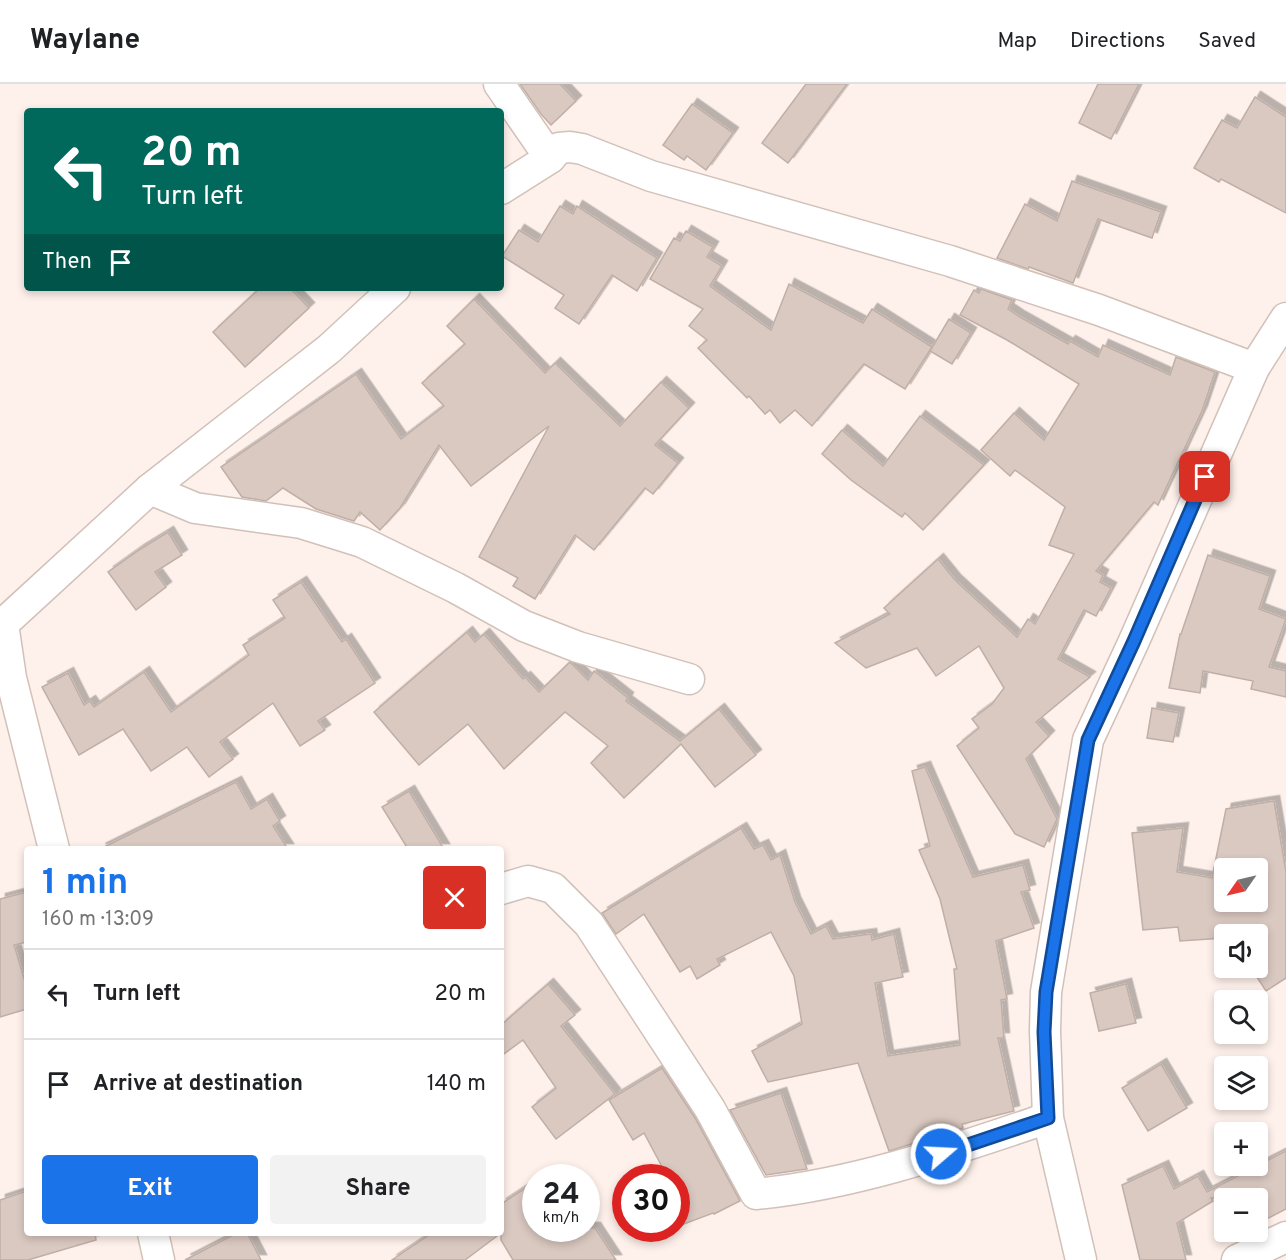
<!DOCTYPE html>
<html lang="en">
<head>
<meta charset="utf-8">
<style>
	:root { --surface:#fff; --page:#f2f2f2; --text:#202124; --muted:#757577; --line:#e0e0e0; --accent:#1a73e8 }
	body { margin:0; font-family:Overpass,sans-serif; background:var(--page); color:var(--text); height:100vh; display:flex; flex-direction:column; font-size:22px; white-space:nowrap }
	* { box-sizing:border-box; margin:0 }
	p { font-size:20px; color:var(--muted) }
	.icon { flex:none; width:33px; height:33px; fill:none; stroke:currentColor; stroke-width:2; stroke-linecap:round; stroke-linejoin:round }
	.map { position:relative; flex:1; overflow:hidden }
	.side { position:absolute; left:24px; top:762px; width:480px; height:390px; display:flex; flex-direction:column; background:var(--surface); border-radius:6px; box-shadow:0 3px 9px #0003 }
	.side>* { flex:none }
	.hud { position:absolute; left:24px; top:24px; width:480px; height:183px; border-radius:6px; box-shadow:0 3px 9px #0003; background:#00695c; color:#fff; overflow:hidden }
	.needle { width:39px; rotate:236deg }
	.controls { position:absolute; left:1214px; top:774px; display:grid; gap:12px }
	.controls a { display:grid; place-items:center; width:54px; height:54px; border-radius:6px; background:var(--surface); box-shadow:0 3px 9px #0003; font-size:30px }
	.speed { position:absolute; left:522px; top:1080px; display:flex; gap:12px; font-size:30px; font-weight:700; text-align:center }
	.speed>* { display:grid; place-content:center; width:78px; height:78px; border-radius:50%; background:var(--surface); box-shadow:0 3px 9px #0003; line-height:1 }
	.speed small { font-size:15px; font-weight:400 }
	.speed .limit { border:9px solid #d22; background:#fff; color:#111 }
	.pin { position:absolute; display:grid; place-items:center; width:51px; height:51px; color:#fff; margin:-26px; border-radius:12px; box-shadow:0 3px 9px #0006 }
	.me { position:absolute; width:66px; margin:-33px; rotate:71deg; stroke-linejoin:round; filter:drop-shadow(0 0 4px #0008) }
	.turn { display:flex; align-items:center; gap:21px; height:126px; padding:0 18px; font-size:27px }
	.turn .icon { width:78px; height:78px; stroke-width:2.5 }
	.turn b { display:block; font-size:42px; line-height:51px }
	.then { display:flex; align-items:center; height:57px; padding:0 18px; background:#0003; gap:12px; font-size:22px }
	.round { display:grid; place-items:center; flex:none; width:63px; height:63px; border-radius:6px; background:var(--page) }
	.head { display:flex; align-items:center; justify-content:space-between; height:102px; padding:0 18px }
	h1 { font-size:36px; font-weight:700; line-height:45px; color:var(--accent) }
	.cta { display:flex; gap:12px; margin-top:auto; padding:12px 18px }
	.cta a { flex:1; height:69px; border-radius:6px; background:var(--accent); color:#fff; font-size:24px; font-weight:700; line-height:69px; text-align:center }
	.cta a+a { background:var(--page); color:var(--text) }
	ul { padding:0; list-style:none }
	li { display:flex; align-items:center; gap:18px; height:90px; padding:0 18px; border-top:2px solid var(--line) }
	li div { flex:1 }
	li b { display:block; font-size:22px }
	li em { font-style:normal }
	header { display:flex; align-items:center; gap:36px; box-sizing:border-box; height:84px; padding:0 30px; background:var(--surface); border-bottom:2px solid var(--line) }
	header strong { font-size:28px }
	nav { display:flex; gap:33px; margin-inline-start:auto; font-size:21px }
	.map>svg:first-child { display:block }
	.building { fill:#dac9c1; stroke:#bfafa7; stroke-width:1.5; fill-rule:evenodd; filter:url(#shadow) }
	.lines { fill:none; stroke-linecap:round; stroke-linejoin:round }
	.street-casing { stroke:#d1c1b9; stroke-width:33 }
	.street { stroke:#fff; stroke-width:30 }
	.route-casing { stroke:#114b97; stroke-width:15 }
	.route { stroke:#1a73e8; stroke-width:10 }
</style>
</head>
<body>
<header>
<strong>Waylane</strong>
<nav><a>Map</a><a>Directions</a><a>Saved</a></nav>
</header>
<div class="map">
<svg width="1286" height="1176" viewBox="0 0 1286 1176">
	<defs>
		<filter id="shadow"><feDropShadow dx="5.5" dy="-5.5" stdDeviation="0" flood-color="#0004"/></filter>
	</defs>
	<rect width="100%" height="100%" fill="#fef0ea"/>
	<g class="building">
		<polygon points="520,0 560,0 576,17 551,41 541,30"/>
		<polygon points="806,0 847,0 788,79 762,59"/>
		<polygon points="1098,0 1139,0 1111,55 1079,39"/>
		<polygon points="1255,13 1286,33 1286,129 1221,95 1219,98 1194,84 1222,36 1237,44"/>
		<polygon points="692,20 733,49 706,86 687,72 684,76 663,61"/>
		<polygon points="1072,97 1161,128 1152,154 1098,135 1073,199 1029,183 1028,185 997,174 1025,120 1057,137"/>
		<polygon points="560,122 573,130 577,122 657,174 637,207 612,191 579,240 555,224 564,211 502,172 519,146 538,158"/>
		<polygon points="686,147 713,163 707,173 722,182 710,202 771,246 789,200 863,239 872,225 932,263 905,305 864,280 812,342 795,326 780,339 770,326 765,330 749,312 747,314 698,264 707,256 689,242 703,225 650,195 674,154 680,157"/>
		<polygon points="260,204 290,204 309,224 245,283 213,248"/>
		<polygon points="981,205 1012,216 1008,225 1020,233 1068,260 1070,257 1098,273 1103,261 1170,291 1176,273 1215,288 1202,327 1158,421 1154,418 1096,487 1103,491 1100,498 1111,504 1096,532 1084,526 1058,575 1090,593 1036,638 1049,652 1026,675 1057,735 1044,763 1015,750 957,662 979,644 972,635 992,620 1004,604 979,562 936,592 917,564 866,584 835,559 890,530 884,524 938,475 955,496 1017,553 1028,535 1035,540 1074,470 1049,461 1065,423 1015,386 1010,392 981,366 1014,329 1044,356 1079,300 1007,256 960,231 974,206 979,209"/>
		<polygon points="474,215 545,289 555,279 620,342 661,298 689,324 655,361 678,379 653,410 645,404 594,466 575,451 535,515 513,502 518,494 479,473 549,342 471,402 439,361 400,424 380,446 360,428 354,437 316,425 283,404 266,417 242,413 221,383 356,290 401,355 444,322 422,299 465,260 447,242"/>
		<polygon points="949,235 971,249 952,280 930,267"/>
		<polygon points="920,332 984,381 923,446 905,429 902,433 851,396 822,370 842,346 883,382"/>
		<polygon points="168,448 182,471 155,488 166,503 136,526 108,488 139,466"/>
		<polygon points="1208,471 1270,492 1259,525 1286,535 1269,583 1286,587 1286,613 1251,605 1253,597 1203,587 1200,609 1169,604 1180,550 1181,550"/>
		<polygon points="301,498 342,558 346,555 375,599 318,637 325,646 300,662 273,619 220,658 233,675 209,693 187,663 151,687 123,645 79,671 42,603 68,589 84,621 90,617 94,623 144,588 171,628 249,571 243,561 285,534 273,516"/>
		<polygon points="467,548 475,558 484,550 523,595 525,593 539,608 570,578 588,596 594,587 628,614 626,617 680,657 719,625 756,671 715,703 681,660 624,714 591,679 608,662 565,628 504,685 468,640 419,681 374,628"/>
		<polygon points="1152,624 1179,629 1173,658 1147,654"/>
		<polygon points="925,683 973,793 1023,781 1030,806 1021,808 1034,844 996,857 1007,915 1001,916 1004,954 998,954 1014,1027 962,1040 963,1044 889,1067 858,979 768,998 752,967 802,940 794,892 771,848 717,875 720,881 697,895 690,882 680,888 644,830 616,850 602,829 741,744 754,765 763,761 771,776 780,771 795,818 811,850 826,842 833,855 871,850 872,856 894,850 903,893 875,899 888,972 960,961 954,885 957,885 940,815 919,766 930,762 912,687"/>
		<polygon points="236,698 251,725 267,715 280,737 273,742 288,765 100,765"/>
		<polygon points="409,707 444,765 408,765 382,723"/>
		<path d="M1274 717 1286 788V894L1266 907 1251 884H1257V850H1224V854L1180 857 1178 843 1143 846 1132 749 1183 744 1177 788 1212 794 1226 725ZM1224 784H1257V818H1224Z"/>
		<polygon points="27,808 27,858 14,861 27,904 27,925 0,933 0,815"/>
		<polygon points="548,900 575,931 561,942 615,1010 556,1055 532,1023 556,1004 523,956 501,972 501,941"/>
		<polygon points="1126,900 1136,939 1099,947 1090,909"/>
		<polygon points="1161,980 1187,1024 1148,1047 1122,1004"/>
		<polygon points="662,984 695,1034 740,1117 714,1130 713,1129 676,1143 676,1094 668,1094 644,1049 633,1056 609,1016"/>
		<polygon points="781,1009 807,1085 766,1091 730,1026"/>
		<polygon points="1286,1067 1286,1125 1257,1140 1257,1114 1211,1114 1213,1117 1177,1139 1186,1176 1140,1176 1122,1101 1163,1082 1174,1105 1198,1092 1207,1108"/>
		<polygon points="536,1097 536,1144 595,1144 616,1176 513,1176 501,1156 501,1120"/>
		<polygon points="27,1107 27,1149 95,1149 96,1156 28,1176 0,1176 0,1116"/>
		<polygon points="237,1149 247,1149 261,1176 185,1176"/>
		<polygon points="432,1149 501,1149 465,1176 392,1176"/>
	</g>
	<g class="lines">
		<defs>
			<g id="street">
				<polyline points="499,0 550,74"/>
				<polyline points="501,105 550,74 559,64 570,63 582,65 651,92 950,177 1099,226 1254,284"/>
				<polyline points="150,405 195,424 301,439 362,458 456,504 524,542 578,563 689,595"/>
				<polyline points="54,765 11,594 3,540 150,405 329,265 395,204"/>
				<path d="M501 805 528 797 553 804 589 840 710 1025 756 1110C857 1100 953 1066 1048 1034"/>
				<polyline points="153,1149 159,1176"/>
				<polyline points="1081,1176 1048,1034 1045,947 1046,908 1088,656 1134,557 1254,284 1286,234"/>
				<polyline points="1237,1176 1286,1153"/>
			</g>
		</defs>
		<use href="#street" class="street-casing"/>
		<use href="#street" class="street"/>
	</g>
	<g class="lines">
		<defs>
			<polyline id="route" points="941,1070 1048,1034 1044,948 1046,908 1088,656 1134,557 1205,393"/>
		</defs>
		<use href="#route" class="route-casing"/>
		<use href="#route" class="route"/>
	</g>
</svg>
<div class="controls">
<a><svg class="needle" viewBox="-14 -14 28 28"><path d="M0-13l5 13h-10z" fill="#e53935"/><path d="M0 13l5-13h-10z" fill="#757577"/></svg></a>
<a><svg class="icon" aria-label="sound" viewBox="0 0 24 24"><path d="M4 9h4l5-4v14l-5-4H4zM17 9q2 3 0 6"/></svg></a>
<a><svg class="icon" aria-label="search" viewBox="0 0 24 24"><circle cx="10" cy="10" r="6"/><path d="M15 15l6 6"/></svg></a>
<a><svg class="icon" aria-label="layers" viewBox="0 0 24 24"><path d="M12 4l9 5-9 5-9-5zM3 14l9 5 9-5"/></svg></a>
<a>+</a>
<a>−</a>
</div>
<div class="speed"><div>24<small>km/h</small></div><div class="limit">30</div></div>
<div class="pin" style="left:1205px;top:393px;background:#d93025"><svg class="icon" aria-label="arrive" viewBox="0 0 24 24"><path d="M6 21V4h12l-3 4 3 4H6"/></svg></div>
<svg class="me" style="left:941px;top:1070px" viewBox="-20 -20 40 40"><circle r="17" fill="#1a73e8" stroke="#fff" stroke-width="3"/><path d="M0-11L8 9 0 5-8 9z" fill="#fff"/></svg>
<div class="hud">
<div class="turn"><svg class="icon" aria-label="left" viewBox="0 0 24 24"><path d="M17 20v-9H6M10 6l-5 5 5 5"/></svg><div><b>20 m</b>Turn left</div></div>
<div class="then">Then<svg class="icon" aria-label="arrive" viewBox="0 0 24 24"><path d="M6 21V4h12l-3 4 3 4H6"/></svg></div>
</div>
<section class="side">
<div class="head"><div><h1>1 min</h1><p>160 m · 13:09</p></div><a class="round" style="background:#d93025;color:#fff"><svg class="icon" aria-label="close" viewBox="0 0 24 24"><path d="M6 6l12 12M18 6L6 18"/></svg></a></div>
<ul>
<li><svg class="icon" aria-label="left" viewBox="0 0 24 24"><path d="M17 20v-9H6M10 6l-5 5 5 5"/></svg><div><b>Turn left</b></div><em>20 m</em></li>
<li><svg class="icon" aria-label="arrive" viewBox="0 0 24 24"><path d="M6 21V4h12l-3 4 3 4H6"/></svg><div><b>Arrive at destination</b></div><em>140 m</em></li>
</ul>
<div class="cta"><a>Exit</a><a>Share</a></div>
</section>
</div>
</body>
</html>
